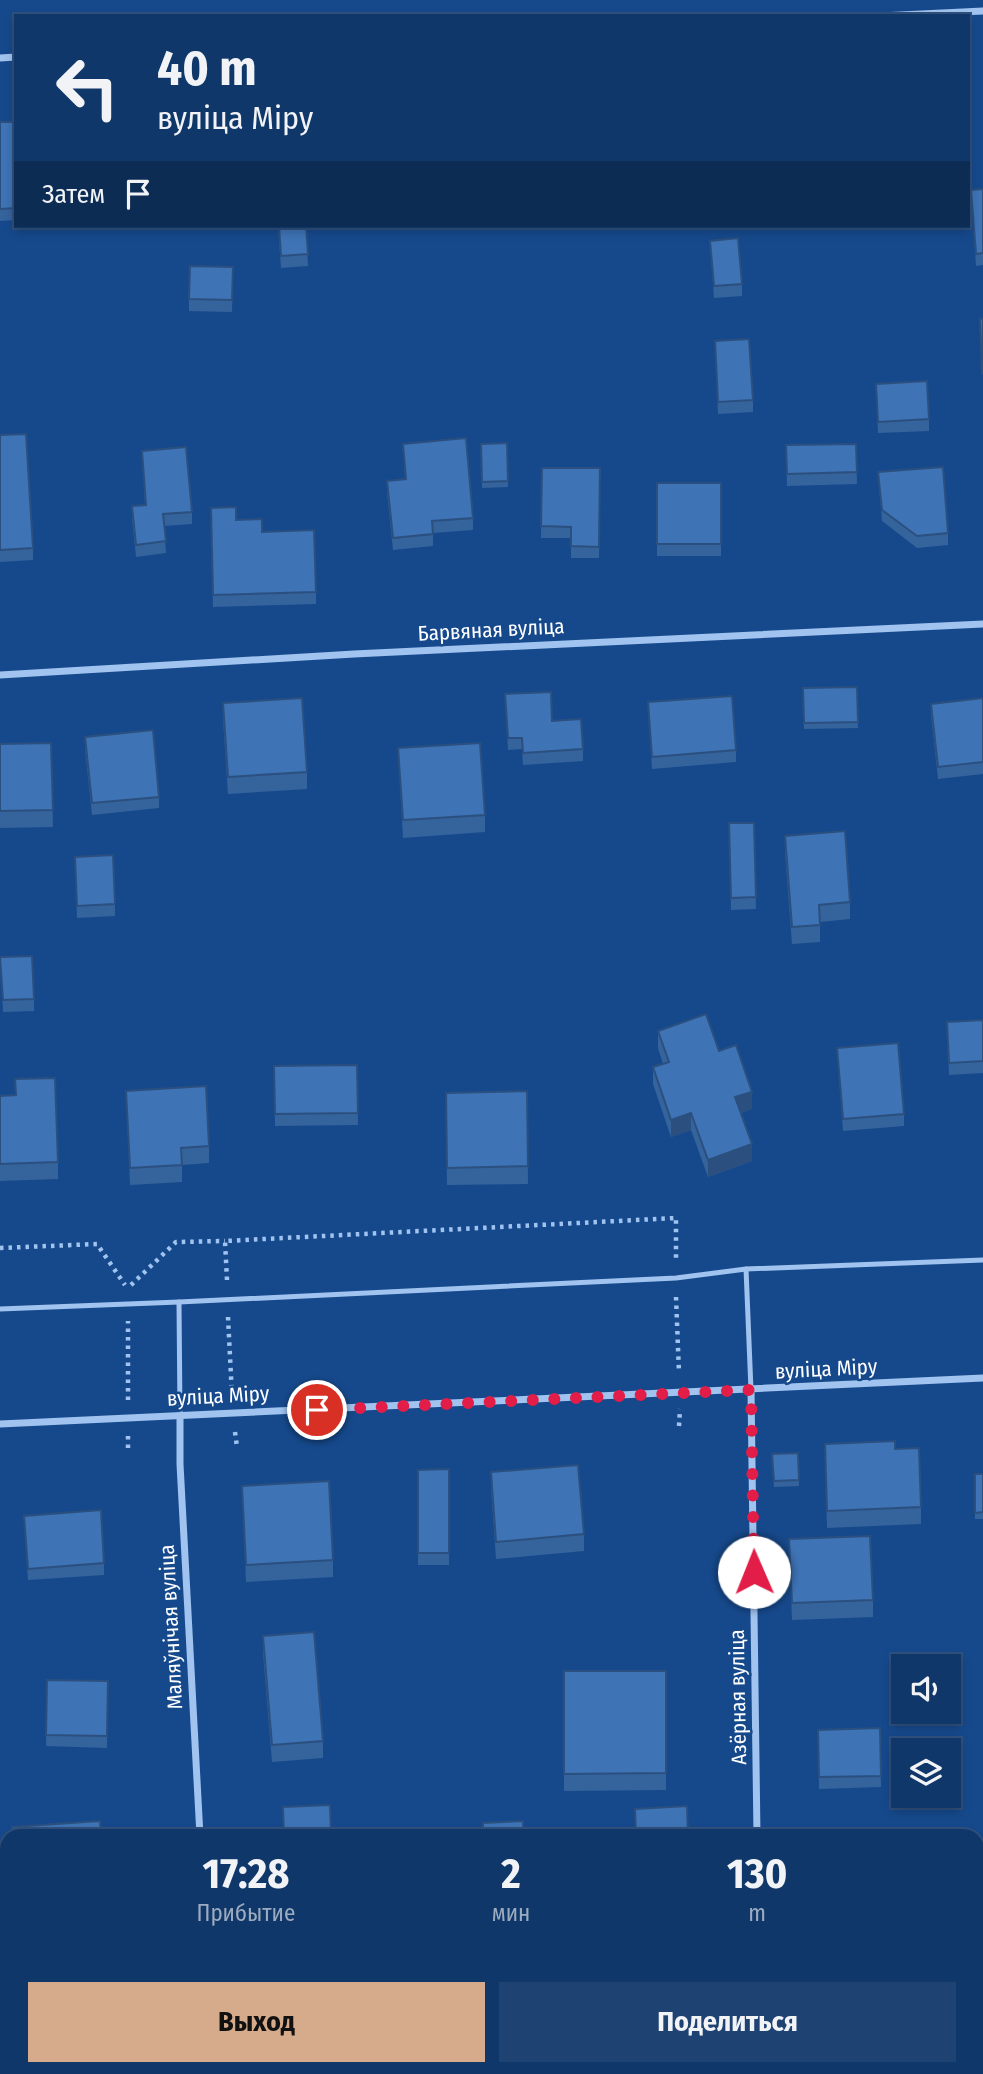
<!DOCTYPE html>
<html lang="ru">
<head>
<meta charset="utf-8">
<style>
	:root { --surface:#103769; --page:#1e4271; --text:#f1f3f6; --muted:#9cacc0; --line:#30517d; --accent:#d6ab8b }
	body { margin:0; font-family:"Fira Sans Condensed",sans-serif; background:var(--page); color:var(--text); height:100vh; display:flex; flex-direction:column; font-size:26px; white-space:nowrap }
	* { box-sizing:border-box; margin:0 }
	p { font-size:23px; color:var(--muted) }
	.icon { flex:none; width:38px; height:38px; fill:none; stroke:currentColor; stroke-width:2; stroke-linecap:round; stroke-linejoin:round }
	.map { position:relative; flex:1; overflow:hidden }
	.side { position:absolute; left:0px; top:1829px; width:984px; height:247px; display:flex; flex-direction:column; background:var(--surface); border-radius:21px 21px 0 0; box-shadow:0 4px 10px #0003,0 0 0 2px var(--line) }
	.side>* { flex:none }
	.top-card { position:absolute; left:14px; top:14px; width:956px; height:214px; border-radius:0px; box-shadow:0 4px 10px #0003,0 0 0 2px var(--line); background:#103769; color:var(--text); overflow:hidden }
	.tools { position:absolute; left:891px; top:1654px; display:grid; gap:14px }
	.tools a { display:grid; place-items:center; width:70px; height:70px; border-radius:0px; background:var(--surface); box-shadow:0 4px 10px #0003,0 0 0 2px var(--line); font-size:35px }
	.pin { position:absolute; display:grid; place-items:center; width:60px; height:60px; color:#fff; margin:-30px; border:4px solid #fff; border-radius:50%; box-shadow:0 2px 7px #0007 }
	.me { position:absolute; width:77px; margin:-38px; rotate:359deg; stroke-linejoin:round; filter:drop-shadow(0 0 5px #0008) }
	.turn { display:flex; align-items:center; gap:24px; height:147px; padding:0 28px; font-size:32px }
	.turn .icon { width:91px; height:91px; stroke-width:2.5 }
	.turn b { display:block; font-size:49px; line-height:60px }
	.then { display:flex; align-items:center; height:66px; padding:0 28px; background:#0003; gap:14px; font-size:26px }
	.eta { display:flex; justify-content:space-evenly; align-items:center; height:119px; text-align:center }
	.eta b { font-size:42px; font-weight:700; line-height:49px }
	.cta { display:flex; gap:14px; margin-top:auto; padding:14px 28px }
	.cta a { flex:1; height:80px; border-radius:0px; background:var(--accent); color:#111; font-size:28px; font-weight:700; line-height:80px; text-align:center }
	.cta a+a { background:var(--page); color:var(--text) }
	.map>svg:first-child { display:block }
	.lines { fill:none; stroke-linecap:round; stroke-linejoin:round }
	.path { stroke:#a0c3ef; stroke-width:4.5; stroke-dasharray:3.5 5; stroke-linecap:butt }
	.lane { stroke:#a0c3ef; stroke-width:5 }
	.street { stroke:#a0c3ef; stroke-width:7 }
	.wall { fill:#35639c }
	.shaded-wall { fill:#2b507f }
	.building { fill:#3e73b5; stroke:#2b507f; stroke-width:2 }
	.route { stroke:#e11d48; stroke-width:12; stroke-dasharray:0 21.6 }
	.labels { text-anchor:middle; dominant-baseline:central; stroke-width:5; stroke-linejoin:round; paint-order:stroke }
	.street-label { font-size:21px; fill:#fff; stroke:#16498c }
</style>
</head>
<body>
<div class="map">
<svg width="983" height="2074" viewBox="0 0 983 2074">
	<rect width="100%" height="100%" fill="#16498c"/>
	<g class="lines">
		<g class="path">
			<polyline points="0,1248 97,1244 125,1285"/>
			<polyline points="227,1280 225,1241 676,1218 676,1261"/>
			<polyline points="131,1285 176,1242 225,1241"/>
			<polyline points="676,1297 679,1373"/>
			<polyline points="228,1317 232,1396"/>
			<polyline points="128,1400 128,1321"/>
			<polyline points="679,1426 680,1409"/>
			<polyline points="235,1432 237,1447"/>
			<polyline points="128,1448 128,1436"/>
		</g>
		<g class="lane">
			<polyline points="746,1269 751,1390"/>
			<polyline points="179,1302 180,1415"/>
			<polyline points="0,1309 179,1302 676,1278 746,1269 983,1260"/>
		</g>
		<g class="street">
			<polyline points="880,16 983,11"/>
			<polyline points="0,58 16,57"/>
			<polyline points="0,675 354,654 983,624"/>
			<polyline points="751,1390 757,1836"/>
			<polyline points="180,1415 180,1464 200,1836"/>
			<polyline points="0,1424 983,1378"/>
			<polyline points="213,2068 213,2074"/>
			<polyline points="759,2068 759,2074"/>
		</g>
	</g>
	<g class="wall">
		<polygon points="0,122 16,122 16,220 0,221"/>
		<polygon points="983,189 983,265 976,266 971,190"/>
		<polygon points="278,226 306,226 308,266 281,268"/>
		<polygon points="710,241 742,284 742,296 714,298"/>
		<polygon points="233,267 232,312 189,311 189,299"/>
		<polygon points="715,341 753,400 753,412 718,414"/>
		<polygon points="876,384 929,419 929,431 878,433"/>
		<polygon points="0,435 33,548 33,560 0,562"/>
		<polygon points="403,444 473,518 473,530 433,533 433,546 393,550 387,492 387,481 405,479"/>
		<polygon points="481,444 508,481 508,487 482,488"/>
		<polygon points="856,444 857,484 787,486 786,445"/>
		<polygon points="142,451 192,512 192,524 164,526 166,553 136,557 132,518 132,506 145,505"/>
		<polygon points="542,468 600,468 599,558 571,558 571,538 541,538"/>
		<polygon points="878,472 948,533 948,545 917,548 882,521"/>
		<rect x="657" y="483" width="64" height="73"/>
		<polygon points="211,508 262,532 316,592 316,604 213,607"/>
		<polygon points="857,687 858,728 804,729 803,688"/>
		<polygon points="505,694 552,721 583,749 583,761 523,765 522,749 508,750"/>
		<polygon points="983,698 983,774 938,779 931,715 931,704"/>
		<polygon points="648,702 736,750 736,762 652,769"/>
		<polygon points="223,703 307,772 307,789 228,794 223,720"/>
		<polygon points="85,737 159,797 159,808 92,815 85,749"/>
		<polygon points="51,743 53,827 0,828 0,744"/>
		<polygon points="398,748 485,815 485,832 403,838"/>
		<polygon points="729,823 754,823 756,909 731,910"/>
		<polygon points="785,836 850,902 850,919 820,922 820,942 792,944 785,853"/>
		<polygon points="75,857 115,904 115,916 77,918"/>
		<polygon points="0,957 34,999 34,1011 3,1012"/>
		<polygon points="983,1020 983,1073 949,1075 947,1022"/>
		<polygon points="658,1031 719,1051 752,1109 741,1113 752,1161 708,1177 691,1130 671,1137 653,1084 653,1067 663,1064 658,1048"/>
		<polygon points="837,1048 904,1114 904,1126 843,1131"/>
		<polygon points="357,1065 358,1125 275,1126 274,1066"/>
		<polygon points="126,1091 209,1146 209,1163 182,1165 182,1182 130,1185"/>
		<polygon points="527,1091 528,1184 447,1185 446,1093"/>
		<polygon points="0,1096 58,1162 58,1179 0,1181"/>
		<polygon points="825,1444 895,1449 921,1507 921,1524 827,1528"/>
		<polygon points="798,1453 799,1486 774,1487 772,1454"/>
		<polygon points="449,1469 449,1565 418,1565 418,1470"/>
		<polygon points="491,1472 584,1534 584,1551 496,1559 491,1489"/>
		<rect x="975" y="1474" width="8" height="45"/>
		<polygon points="242,1486 333,1560 333,1577 246,1582"/>
		<polygon points="24,1516 104,1563 104,1575 28,1580"/>
		<polygon points="789,1539 873,1600 873,1617 792,1620"/>
		<polygon points="263,1636 323,1741 323,1758 272,1762 263,1653"/>
		<polygon points="564,1671 666,1671 666,1790 564,1791"/>
		<polygon points="47,1680 108,1681 107,1748 46,1746"/>
		<polygon points="880,1728 881,1787 819,1789 818,1730"/>
		<polygon points="41,2068 101,2068 41,2074"/>
	</g>
	<g class="shaded-wall">
		<polygon points="752,1092 752,1109 735,1115 735,1097"/>
		<polygon points="691,1113 691,1130 671,1137 671,1120"/>
		<polygon points="752,1144 752,1161 708,1177 708,1160"/>
	</g>
	<g class="building">
		<polygon points="0,122 16,122 16,208 0,209"/>
		<polygon points="983,189 983,253 976,254 971,190"/>
		<polygon points="279,226 306,226 308,254 281,256"/>
		<polygon points="738,238 742,284 714,286 710,241"/>
		<polygon points="190,266 233,267 232,300 189,299"/>
		<polygon points="980,319 983,319 983,373 982,373"/>
		<polygon points="749,339 753,400 718,402 715,341"/>
		<polygon points="927,381 929,419 878,422 876,384"/>
		<polygon points="26,434 33,548 0,550 0,435"/>
		<polygon points="466,438 473,518 432,521 433,534 393,538 387,481 406,479 403,444"/>
		<polygon points="507,443 508,481 482,482 481,444"/>
		<polygon points="856,444 857,472 787,474 786,445"/>
		<polygon points="186,447 192,512 163,514 166,541 136,545 132,506 146,505 142,451"/>
		<polygon points="943,467 948,533 917,536 882,510 878,472"/>
		<polygon points="542,468 600,468 599,547 571,546 571,527 541,526"/>
		<rect x="657" y="483" width="64" height="61"/>
		<polygon points="236,507 236,520 262,519 262,532 314,530 316,592 213,595 211,508"/>
		<polygon points="857,687 858,722 804,723 803,688"/>
		<polygon points="551,692 552,721 581,719 583,749 523,753 522,738 508,738 505,694"/>
		<polygon points="732,696 736,750 652,757 648,702"/>
		<polygon points="302,698 307,772 228,777 223,703"/>
		<polygon points="983,698 983,762 938,767 931,704"/>
		<polygon points="153,730 159,797 92,803 85,737"/>
		<polygon points="51,743 53,810 0,811 0,744"/>
		<polygon points="480,743 485,815 403,820 398,748"/>
		<polygon points="729,823 754,823 756,897 731,898"/>
		<polygon points="845,831 850,902 819,905 820,925 792,927 785,836"/>
		<polygon points="113,855 115,904 77,906 75,857"/>
		<polygon points="32,956 34,999 3,1000 0,957"/>
		<polygon points="706,1014 719,1051 736,1045 752,1092 735,1097 752,1144 708,1160 691,1113 671,1120 653,1067 669,1062 658,1031"/>
		<polygon points="983,1020 983,1061 949,1063 947,1022"/>
		<polygon points="898,1043 904,1114 843,1119 837,1048"/>
		<polygon points="357,1065 358,1113 275,1114 274,1066"/>
		<polygon points="55,1078 58,1162 0,1164 0,1096 16,1095 15,1079"/>
		<polygon points="206,1086 209,1146 181,1148 182,1165 130,1168 126,1091"/>
		<polygon points="527,1091 528,1166 447,1168 446,1093"/>
		<polygon points="895,1441 895,1449 919,1448 921,1507 827,1511 825,1444"/>
		<polygon points="798,1453 799,1480 774,1481 772,1454"/>
		<polygon points="578,1465 584,1534 496,1542 491,1472"/>
		<polygon points="449,1469 449,1553 418,1553 418,1470"/>
		<polygon points="975,1474 983,1474 983,1512 975,1513"/>
		<polygon points="329,1481 333,1560 246,1565 242,1486"/>
		<polygon points="101,1510 104,1563 28,1569 24,1516"/>
		<polygon points="870,1536 873,1600 792,1603 789,1539"/>
		<polygon points="314,1632 323,1741 272,1745 263,1636"/>
		<polygon points="564,1671 666,1671 666,1773 564,1774"/>
		<polygon points="47,1680 108,1681 107,1736 46,1735"/>
		<polygon points="880,1728 881,1776 819,1777 818,1730"/>
		<polygon points="330,1805 331,1836 284,1836 283,1807"/>
		<polygon points="687,1806 688,1836 636,1836 635,1809"/>
		<polygon points="100,1821 101,1836 13,1836 12,1827"/>
		<polygon points="523,1821 523,1836 483,1836 483,1823"/>
		<polygon points="281,2068 361,2068 362,2074 282,2074"/>
		<polygon points="594,2068 658,2068 659,2074 595,2074"/>
	</g>
	<g class="lines">
		<polyline class="route" points="317,1410 751,1390 754,1572"/>
	</g>
	<g class="labels">
		<g class="street-label">
			<text transform="translate(491 630) rotate(-3)">Барвяная вуліца</text>
			<text transform="translate(826 1369) rotate(-3)">вуліца Міру</text>
			<text transform="translate(218 1396) rotate(-3)">вуліца Міру</text>
			<text transform="translate(171 1627) rotate(-93)">Маляўнічая вуліца</text>
			<text transform="translate(738 1697) rotate(-91)">Азёрная вуліца</text>
		</g>
	</g>
</svg>
<div class="tools">
<a><svg class="icon" aria-label="sound" viewBox="0 0 24 24"><path d="M4 9h4l5-4v14l-5-4H4zM17 9q2 3 0 6"/></svg></a>
<a><svg class="icon" aria-label="layers" viewBox="0 0 24 24"><path d="M12 4l9 5-9 5-9-5zM3 14l9 5 9-5"/></svg></a>
</div>
<div class="pin" style="left:317px;top:1410px;background:#d93025"><svg class="icon" aria-label="arrive" viewBox="0 0 24 24"><path d="M6 21V4h12l-3 4 3 4H6"/></svg></div>
<svg class="me" style="left:754px;top:1572px" viewBox="-20 -20 40 40"><circle r="19" fill="#fff"/><path d="M0-13L10 11 0 6-10 11z" fill="#e11d48"/></svg>
<div class="top-card">
<div class="turn"><svg class="icon" aria-label="left" viewBox="0 0 24 24"><path d="M17 20v-9H6M10 6l-5 5 5 5"/></svg><div><b>40 m</b>вуліца Міру</div></div>
<div class="then">Затем<svg class="icon" aria-label="arrive" viewBox="0 0 24 24"><path d="M6 21V4h12l-3 4 3 4H6"/></svg></div>
</div>
<section class="side">
<div class="eta">
<div><b>17:28</b><p>Прибытие</p></div>
<div><b>2</b><p>мин</p></div>
<div><b>130</b><p>m</p></div>
</div>
<div class="cta"><a>Выход</a><a>Поделиться</a></div>
</section>
</div>
</body>
</html>
